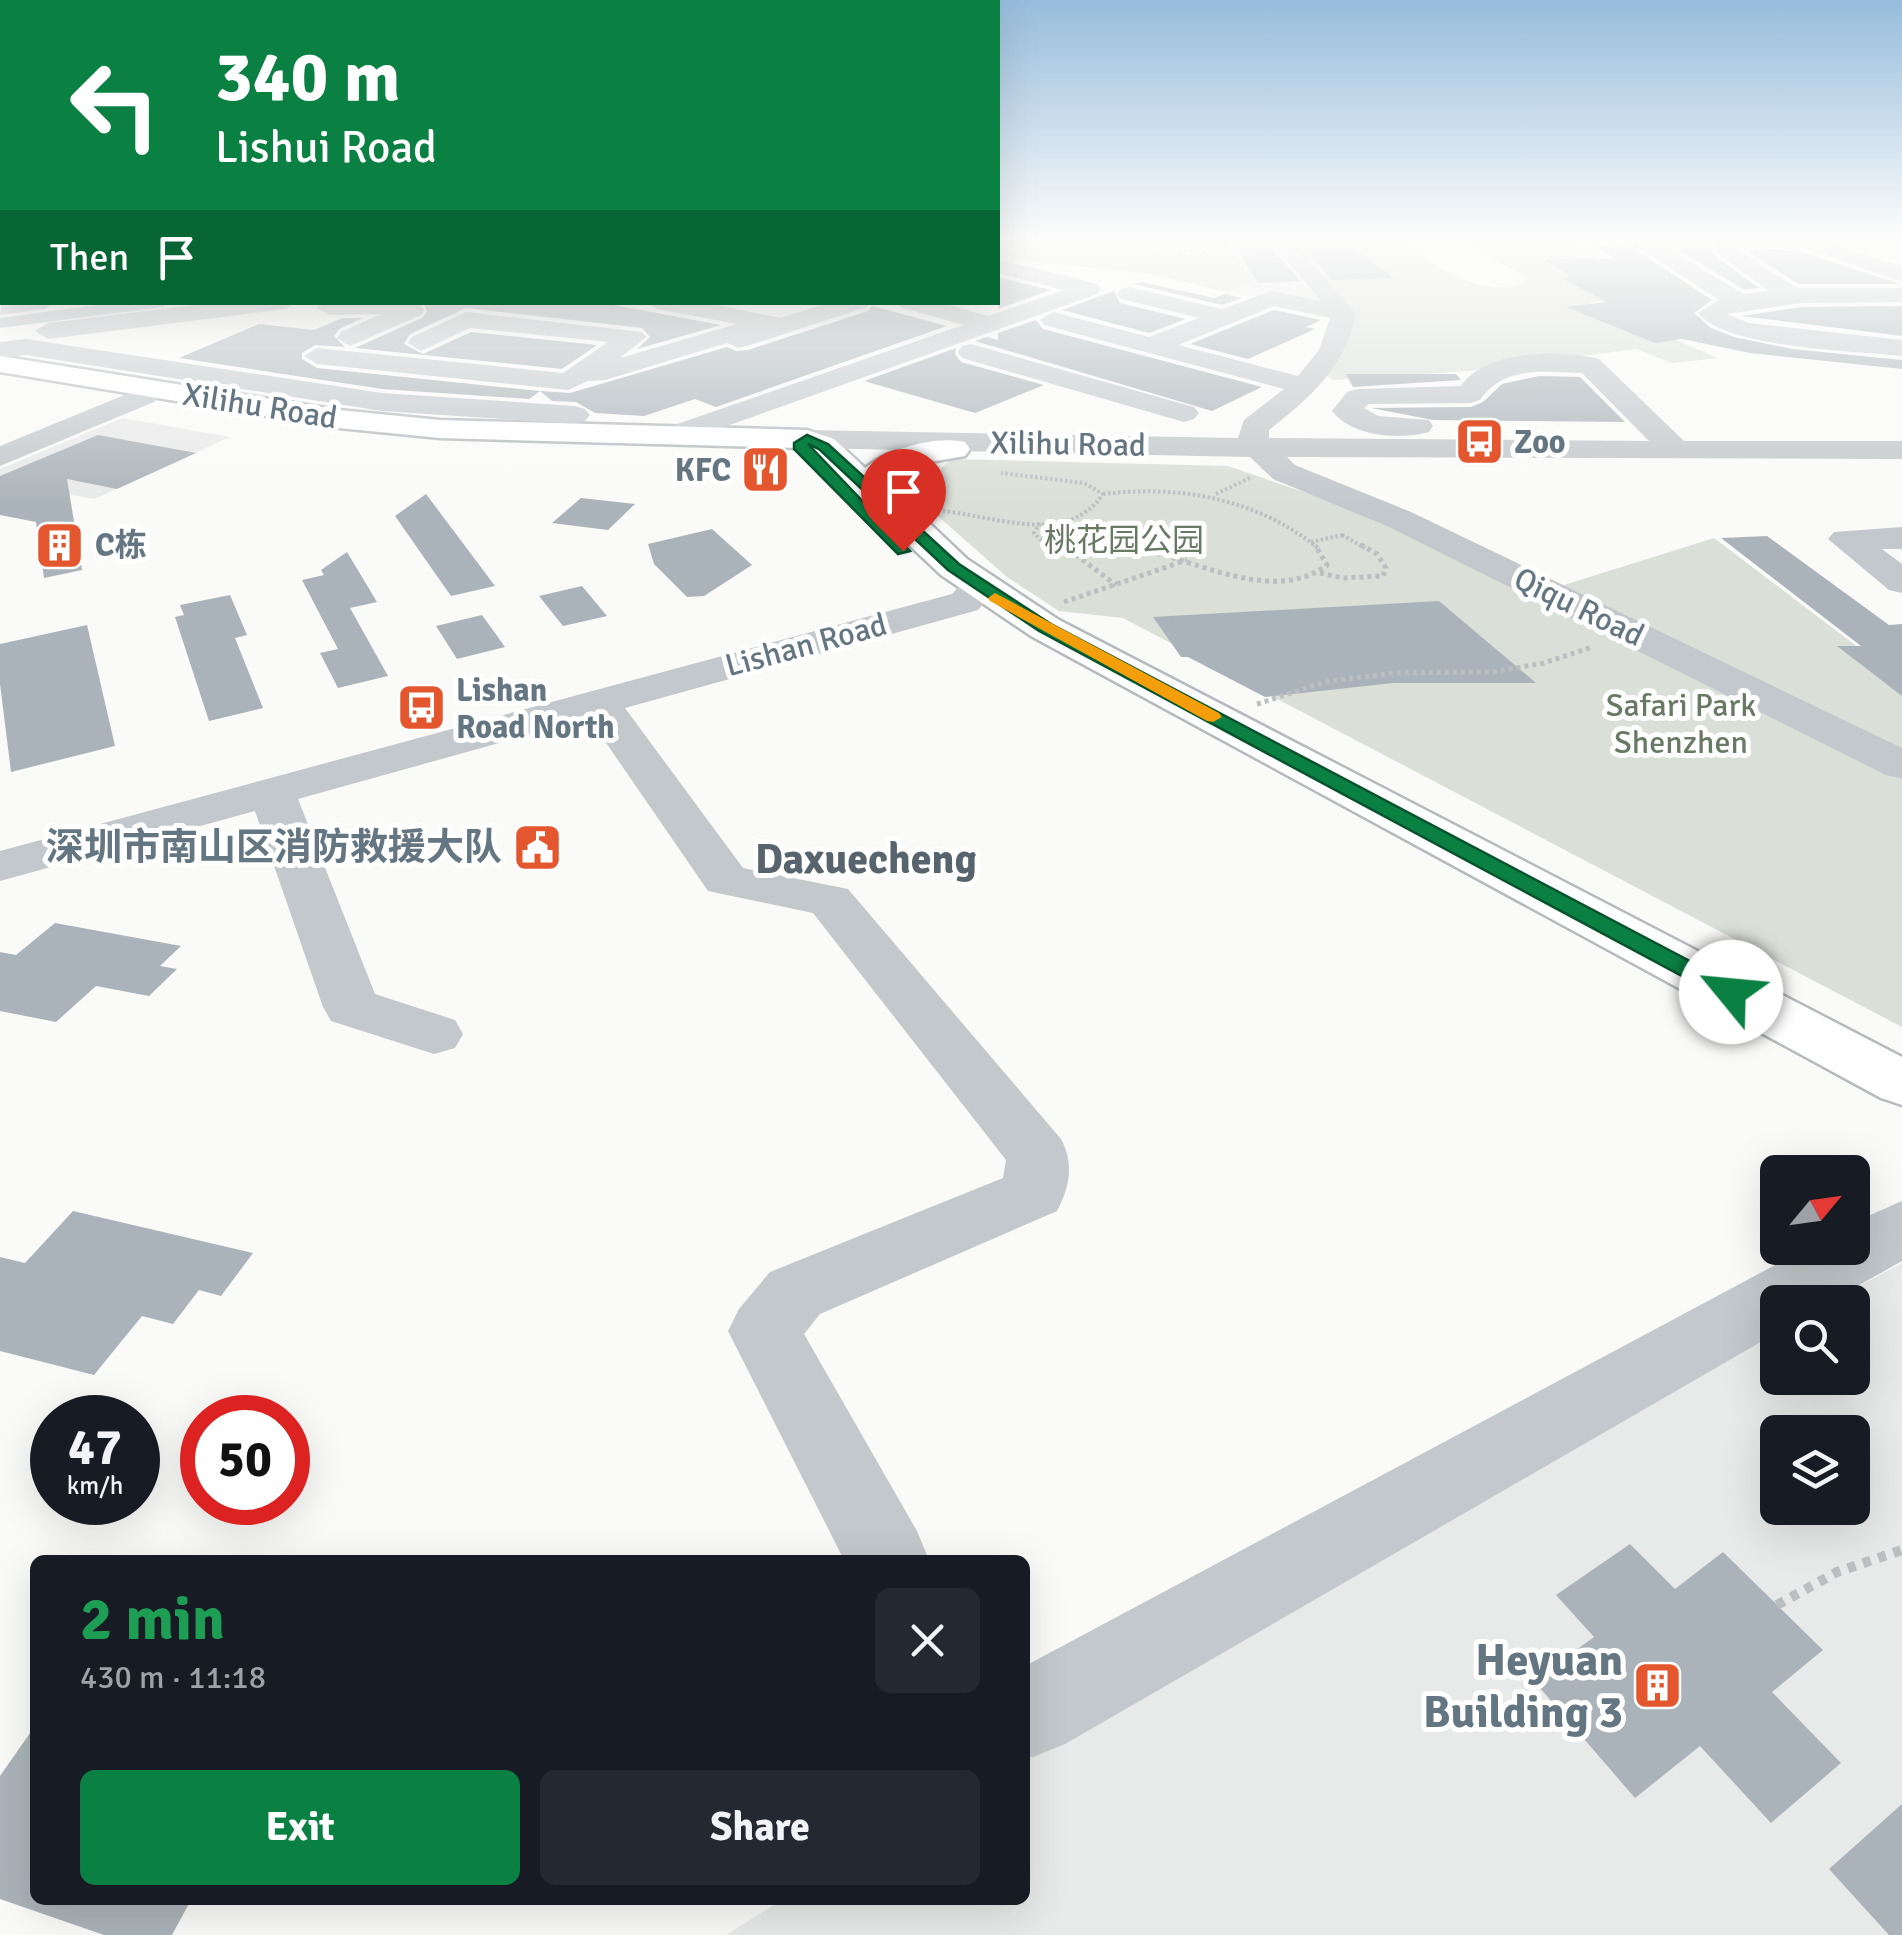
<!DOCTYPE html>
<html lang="en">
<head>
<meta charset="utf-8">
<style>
	:root { --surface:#171b24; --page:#242831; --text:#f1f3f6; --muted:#9ea1a6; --accent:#0b8043 }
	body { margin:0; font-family:Signika,"Noto Sans SC",sans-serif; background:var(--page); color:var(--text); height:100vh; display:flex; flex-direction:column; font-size:38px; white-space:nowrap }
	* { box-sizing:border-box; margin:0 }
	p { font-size:32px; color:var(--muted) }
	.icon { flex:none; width:55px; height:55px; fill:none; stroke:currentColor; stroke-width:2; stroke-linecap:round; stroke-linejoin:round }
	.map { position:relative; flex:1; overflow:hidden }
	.details { position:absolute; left:30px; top:1555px; width:1000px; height:350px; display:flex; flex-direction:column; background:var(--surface); border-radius:15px; box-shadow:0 10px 40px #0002 }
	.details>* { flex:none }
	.guide { position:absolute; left:0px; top:0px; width:1000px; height:305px; box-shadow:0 10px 40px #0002; background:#0b8043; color:#fff; overflow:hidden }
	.needle { width:65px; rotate:61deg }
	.buttons { position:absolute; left:1760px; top:1155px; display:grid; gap:20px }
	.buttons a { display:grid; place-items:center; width:110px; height:110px; border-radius:15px; background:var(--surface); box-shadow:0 10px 40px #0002; font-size:50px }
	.speed { position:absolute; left:30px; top:1395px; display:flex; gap:20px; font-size:50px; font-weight:700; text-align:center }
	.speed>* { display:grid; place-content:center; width:130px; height:130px; border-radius:50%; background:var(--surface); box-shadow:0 10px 40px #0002; line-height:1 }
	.speed small { font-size:25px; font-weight:400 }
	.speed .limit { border:15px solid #d22; background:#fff; color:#111 }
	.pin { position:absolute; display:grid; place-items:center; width:85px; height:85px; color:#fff; margin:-102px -42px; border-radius:50% 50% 50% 0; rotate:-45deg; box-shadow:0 0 10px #0007 }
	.pin .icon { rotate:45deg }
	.me { position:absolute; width:110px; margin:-55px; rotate:298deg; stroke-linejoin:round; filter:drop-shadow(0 0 8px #0008) }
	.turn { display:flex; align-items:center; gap:35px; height:210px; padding:0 50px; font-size:45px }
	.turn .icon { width:130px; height:130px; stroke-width:2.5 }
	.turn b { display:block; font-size:70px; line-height:85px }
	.then { display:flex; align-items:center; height:95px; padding:0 50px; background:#0003; gap:20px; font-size:38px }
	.round { display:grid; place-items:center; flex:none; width:105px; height:105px; border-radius:15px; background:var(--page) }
	.headline { display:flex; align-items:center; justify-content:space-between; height:170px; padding:0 50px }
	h1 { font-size:60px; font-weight:700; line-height:75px; color:#1e9e55 }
	.action { display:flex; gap:20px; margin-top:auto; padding:20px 50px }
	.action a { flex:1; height:115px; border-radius:15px; background:var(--accent); color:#fff; font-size:40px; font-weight:700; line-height:115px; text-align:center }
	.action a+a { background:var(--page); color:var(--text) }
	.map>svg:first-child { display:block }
	.built { fill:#e8e9e9; fill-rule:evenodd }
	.green { fill:#dadfd7; fill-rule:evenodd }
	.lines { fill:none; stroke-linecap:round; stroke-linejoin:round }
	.canal { fill:#bbc7cb; fill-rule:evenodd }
	.building { fill:#aab3b9 }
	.major-casing { stroke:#b5babe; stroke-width:5 }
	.path-far3 { stroke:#bbbfc2; stroke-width:2.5; stroke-dasharray:2.5 2.5; stroke-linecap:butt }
	.path-far2 { stroke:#bbbfc2; stroke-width:4; stroke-dasharray:2.5 2.5; stroke-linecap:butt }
	.path-far1 { stroke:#bbbfc2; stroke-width:5; stroke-dasharray:4 4; stroke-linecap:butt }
	.path { stroke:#bbbfc2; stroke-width:10; stroke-dasharray:8 8; stroke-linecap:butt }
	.minor { fill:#c3c8cc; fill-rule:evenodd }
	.major { fill:#fff; fill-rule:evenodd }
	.route { fill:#0b8043; stroke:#07532c; stroke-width:2.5 }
	.slow { fill:#f59e0b }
	.labels { text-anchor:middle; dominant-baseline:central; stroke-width:10; stroke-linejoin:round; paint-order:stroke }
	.far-street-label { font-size:32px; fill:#657683; stroke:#fff }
	.far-poi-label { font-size:32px; font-weight:bold; fill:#657683; stroke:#fff; text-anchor:start }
	.far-park-label { font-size:32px; fill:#687a64; stroke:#fff }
	.poi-label { font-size:38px; font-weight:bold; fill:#657683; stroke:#fff; text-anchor:end }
	.quarter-label { font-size:42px; font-weight:bold; fill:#57646e; stroke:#fff }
	.near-poi-label { font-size:45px; font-weight:bold; fill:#657683; stroke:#fff; text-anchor:end }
</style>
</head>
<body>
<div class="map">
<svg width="1902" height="1935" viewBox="0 0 1902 1935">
	<rect width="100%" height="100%" fill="#fafaf8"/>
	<g class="built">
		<polygon points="1223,236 1292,236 1344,300 1318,301 1286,293 1273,298 1227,292 1254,281"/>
		<polygon points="122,418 230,437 94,499 0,481 0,469"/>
		<path d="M1902 1263V1935H726L782 1900H1025V1749L1777 1331 1778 1378H1852V1302H1830ZM1778 1432H1852V1508H1778Z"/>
	</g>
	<g class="green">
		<polygon points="998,236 1223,236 1254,281 1227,292 1150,274 998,258"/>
		<path d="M1292 236H1561L1653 290 1589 303 1718 358 1672 363 1636 349 1468 371 1334 380 1325 375 1348 318 1344 300ZM1432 237 1466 242 1523 276 1526 282C1485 301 1440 269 1408 244L1414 239Z"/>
		<polygon points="951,459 1228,466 1362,512 1529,596 1714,538 1888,670 1902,676 1902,1027 1123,618 1059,611 1007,577 923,503 927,482"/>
	</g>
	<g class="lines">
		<polygon class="canal" points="120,302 171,302 163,307 0,328 0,318"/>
	</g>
	<g class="building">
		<polygon points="1612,236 1724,236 1709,245 1715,256 1759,288 1745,290 1659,239 1648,238 1635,249 1712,300 1694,313 1711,328 1734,337 1792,349 1902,360 1902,369 1750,353 1682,339 1655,343 1566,307 1606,302 1560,277 1571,276 1544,260 1615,258 1592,245 1625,244"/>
		<polygon points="1349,245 1394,278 1332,280 1303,247"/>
		<polygon points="1272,248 1300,281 1258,283 1236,249"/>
		<polygon points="1758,248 1799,251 1900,284 1798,284 1747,251"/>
		<polygon points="998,277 1051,290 998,309"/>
		<polygon points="1141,282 1214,298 1225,294 1242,298 1222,305 1134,284"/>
		<polygon points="1114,291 1120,303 1186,319 1149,333 1062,310"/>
		<polygon points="423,302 598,302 721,325 637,349 650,337 642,328 466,308 410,334 404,344 423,354 471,332 597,345 562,369 355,348 422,318 427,312"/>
		<polygon points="872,306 947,326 716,407 695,399 644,416 595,413 576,402 552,401 540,391 570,393 727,347 736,351 748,350 868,311"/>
		<polygon points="1902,306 1902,336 1741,316 1802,307"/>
		<polygon points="1274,310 1321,320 1306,327 1315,329 1248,359 1190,344"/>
		<polygon points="343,318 363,318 339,329 334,336 345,347 315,345 302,353 302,359 317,368 540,391 529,399 382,389 179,358 259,324 314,330"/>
		<polygon points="1036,320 1043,329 1262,387 1212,411 975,341 987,337 998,340 998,333"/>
		<polygon points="956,348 955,354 961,362 1044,385 975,413 864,381"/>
		<polygon points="1346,374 1456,374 1461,380 1353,387"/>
		<polygon points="1539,376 1580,377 1625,422 1433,420 1371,408 1471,407 1483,402 1502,384"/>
		<polygon points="98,435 196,453 117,489 67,479 82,570 44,578 36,522 0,515 0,476"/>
		<polygon points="426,494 495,586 451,596 395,516"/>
		<polygon points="581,498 635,504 608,530 552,523"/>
		<polygon points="712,529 752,565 704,596 687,597 654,564 648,544"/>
		<polygon points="1767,536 1889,625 1902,624 1902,696 1837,646 1861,646 1721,538"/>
		<polygon points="347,552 377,602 350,608 388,676 338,688 320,653 338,649 302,580 324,575 321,570"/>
		<polygon points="582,586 607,616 563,626 539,596"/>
		<polygon points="230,595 247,635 235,638 263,708 209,721 175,617 184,615 180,605"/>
		<polygon points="1439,601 1536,683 1393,683 1265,697 1188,657 1181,657 1153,617"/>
		<polygon points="482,615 505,647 457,659 436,626"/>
		<polygon points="87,625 115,746 11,772 0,684 0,644"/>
		<polygon points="55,923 181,946 160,966 177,969 149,996 96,986 56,1022 0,1011 0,952 16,955"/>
		<polygon points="73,1211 253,1253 221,1296 199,1290 173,1324 142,1316 94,1375 0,1351 0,1257 25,1263"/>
		<polygon points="1630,1544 1675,1589 1723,1552 1823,1650 1772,1692 1841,1763 1771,1823 1700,1746 1635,1798 1534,1681 1594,1637 1556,1595"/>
		<polygon points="35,1726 35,1900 191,1900 172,1935 104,1935 0,1899 0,1776"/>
		<polygon points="1902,1804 1902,1935 1889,1935 1829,1869"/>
	</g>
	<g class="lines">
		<defs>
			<path id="major" d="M0 356 339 410 440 420 807 430 834 439 865 468C889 449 935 435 965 442L970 449 965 456 919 464 887 483 967 559 1059 620 1902 1057V1105L1881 1098 1031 636 941 575 812 453 802 448 440 438 339 428 0 372Z"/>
		</defs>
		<use href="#major" class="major-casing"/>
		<path class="path-far3" d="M1092 236C1127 253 1163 256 1202 255L1205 247 1200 236"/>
		<g class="path-far2">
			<path d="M1103 494C1179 485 1256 498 1318 548"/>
			<polyline points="1216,494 1250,478"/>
			<path d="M943 511C995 516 1068 547 1103 494L1084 483 1001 473"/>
			<polyline points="1040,523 1034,533 1042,541 1061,548"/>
			<polyline points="1342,535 1365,548"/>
			<polyline points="1311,542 1343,535"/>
			<polyline points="1064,546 1120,547"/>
			<polyline points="1120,548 1140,543 1145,548"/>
		</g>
		<g class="path-far1">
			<polyline points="1054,545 1071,551 1116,585"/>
			<polyline points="1121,545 1119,549 1133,555 1149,551 1142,545"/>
			<polyline points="1064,546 1120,547"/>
			<path d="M1149 551C1203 564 1277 603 1327 565L1315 545"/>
			<polyline points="1320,573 1342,578 1383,576 1386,568 1377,554 1361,545"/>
			<polyline points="1064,602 1187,560"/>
			<polyline points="1257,704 1328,681 1396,673 1493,672 1544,663 1592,647"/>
		</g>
		<polyline class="path" points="1777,1605 1837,1572 1902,1550"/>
		<g class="minor">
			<path d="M1267 236H1289L1356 314C1345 367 1310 398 1269 430V438L1649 441 1582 373C1543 372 1504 365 1480 400L1470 403 1369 404 1364 408 1378 416 1429 420 1433 426 1429 432C1398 440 1353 437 1332 411L1347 392 1358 389 1461 386C1486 349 1560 350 1599 359L1684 441H1902V459L1287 457 1295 465 1411 512 1902 748V779L1886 775 1387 526 1273 479 1250 457 807 448 796 445 792 439 796 433 807 430 1238 438 1244 420 1284 389 1044 325 1040 320 1053 312 1149 337 1199 318 1121 299 1117 294 1121 289 1129 287 1222 309 1272 291 1321 301ZM1274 306 1330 318 1319 350 1298 376 1178 345Z"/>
			<path d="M1732 236H1803L1902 266V281C1850 268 1792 230 1737 249L1797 288H1902V302L1802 303 1727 314 1749 323 1902 340V356C1855 351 1725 348 1698 313L1719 300 1639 248 1650 241 1658 243 1744 294 1769 291 1718 254 1713 246Z"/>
			<polygon points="998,259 1097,284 1101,289 1097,294 682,442 660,442 656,436 660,430 963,325 900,307 897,302 938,302 988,316 1064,290 998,273"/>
			<polygon points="2,300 2,302 56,302 44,309 0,315"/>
			<polygon points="220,302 297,302 285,309 48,339 35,331 48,323"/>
			<polygon points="411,302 421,305 424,310 421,315 350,346 337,338 341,332 381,314 329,315 317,308 321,302"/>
			<polygon points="645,302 702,302 780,318 831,302 870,302 867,307 747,346 738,348 727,343 605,380 588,381 568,390 317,364 304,356 317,348 563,373 608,342 470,328 421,351 408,343 412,337 466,312 642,332 646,337 620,358 737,324 657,309"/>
			<polygon points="26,339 382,393 575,406 585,409 590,415 585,421 575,424 382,411 26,355 0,358 0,342"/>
			<polygon points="971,344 1194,407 1199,413 1194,419 1184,422 962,358 958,352 962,346"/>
			<polygon points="144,387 154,390 158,396 154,402 0,466 0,446"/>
			<polygon points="1902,527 1902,549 1882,549 1902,564 1902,593 1889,590 1828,539 1834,532"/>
			<path d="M979 576 992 579 998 587 978 610 625 708 743 868 848 889 1061 1139C1074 1163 1070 1187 1057 1211L820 1314 804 1334 917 1531 929 1560H844L728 1331 739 1309 770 1272 1003 1178 1006 1160 813 913 708 891 589 718 298 799 375 994 455 1020 463 1034 455 1048 434 1054 331 1021 323 1007 255 811 0 881V851L952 594 966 579Z"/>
			<polygon points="1902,1201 1902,1261 1829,1302 1778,1302 1778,1332 1065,1744 1033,1757 1025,1756 1025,1666 1807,1248 1852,1248 1852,1223"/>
		</g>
		<use href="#major" class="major"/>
	</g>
	<linearGradient id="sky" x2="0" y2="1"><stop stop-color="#96bcdc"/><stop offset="0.47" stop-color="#fdfdfc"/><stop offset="1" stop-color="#fdfdfc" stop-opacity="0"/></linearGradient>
	<rect width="1902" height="507" fill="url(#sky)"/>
	<polygon class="route" points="807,435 828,444 959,564 1051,624 1739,987 1743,992 1731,1000 1723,998 1039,631 948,570 819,449 808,444 910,551 898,554 794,449 794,443"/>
	<polygon class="slow" points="995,593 1219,713 1222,717 1213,722 1207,721 990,601 988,598"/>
	<defs>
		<symbol id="bus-square" viewBox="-11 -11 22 22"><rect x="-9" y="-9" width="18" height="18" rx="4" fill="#e4572e" stroke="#fff"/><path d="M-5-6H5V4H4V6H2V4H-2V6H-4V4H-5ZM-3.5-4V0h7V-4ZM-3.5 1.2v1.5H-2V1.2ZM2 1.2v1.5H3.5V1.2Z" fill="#fff"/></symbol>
		<symbol id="restaurant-square" viewBox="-11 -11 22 22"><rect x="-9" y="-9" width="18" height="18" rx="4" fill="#e4572e" stroke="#fff"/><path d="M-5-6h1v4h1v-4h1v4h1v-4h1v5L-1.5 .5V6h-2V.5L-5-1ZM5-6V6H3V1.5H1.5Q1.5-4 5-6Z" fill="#fff"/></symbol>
		<symbol id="building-square" viewBox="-11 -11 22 22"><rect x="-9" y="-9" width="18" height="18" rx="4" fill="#e4572e" stroke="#fff"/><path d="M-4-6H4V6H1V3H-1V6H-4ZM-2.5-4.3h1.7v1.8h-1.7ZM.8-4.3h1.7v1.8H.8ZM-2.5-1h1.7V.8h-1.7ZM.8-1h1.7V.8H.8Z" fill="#fff"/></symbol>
		<symbol id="civic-square" viewBox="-11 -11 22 22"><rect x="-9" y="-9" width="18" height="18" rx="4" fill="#e4572e" stroke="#fff"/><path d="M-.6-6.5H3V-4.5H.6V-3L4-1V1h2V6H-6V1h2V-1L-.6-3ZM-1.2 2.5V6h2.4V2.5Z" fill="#fff"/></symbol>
	</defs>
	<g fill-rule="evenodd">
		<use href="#bus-square" x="1452" y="414" width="55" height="55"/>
		<use href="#restaurant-square" x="738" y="442" width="55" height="55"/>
		<use href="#building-square" x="32" y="518" width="55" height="55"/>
		<use href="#bus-square" x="394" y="680" width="55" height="55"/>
		<use href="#civic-square" x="510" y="820" width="55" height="55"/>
		<use href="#building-square" x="1630" y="1658" width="55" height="55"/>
	</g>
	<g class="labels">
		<g class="far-street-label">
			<text transform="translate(260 406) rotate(9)">Xilihu Road</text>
			<text transform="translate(1068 444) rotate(1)">Xilihu Road</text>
			<text transform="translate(1579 607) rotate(26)">Qiqu Road</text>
			<text transform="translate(806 645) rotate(-15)">Lishan Road</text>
		</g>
		<g class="far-poi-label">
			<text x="1514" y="442">Zoo</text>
			<text x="731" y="470" text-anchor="end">KFC</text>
			<text x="95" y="545">C栋</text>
			<text x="456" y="690">Lishan<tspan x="456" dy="37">Road North</tspan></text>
		</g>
		<g class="far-park-label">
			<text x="1124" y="540">桃花园公园</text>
			<text x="1681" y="705">Safari Park<tspan x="1681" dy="37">Shenzhen</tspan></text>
		</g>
		<g class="poi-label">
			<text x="502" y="847">深圳市南山区消防救援大队</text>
		</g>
		<g class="quarter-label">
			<text x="866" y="859">Daxuecheng</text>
		</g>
		<g class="near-poi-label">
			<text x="1623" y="1660">Heyuan<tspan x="1623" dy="52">Building 3</tspan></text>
		</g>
	</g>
</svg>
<div class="buttons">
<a><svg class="needle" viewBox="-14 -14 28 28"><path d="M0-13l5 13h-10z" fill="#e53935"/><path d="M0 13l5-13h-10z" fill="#9ea1a6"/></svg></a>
<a><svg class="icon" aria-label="search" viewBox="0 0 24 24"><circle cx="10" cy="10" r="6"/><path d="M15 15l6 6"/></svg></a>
<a><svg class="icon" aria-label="layers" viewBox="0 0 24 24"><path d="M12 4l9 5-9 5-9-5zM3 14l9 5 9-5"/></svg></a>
</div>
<div class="speed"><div>47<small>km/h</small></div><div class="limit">50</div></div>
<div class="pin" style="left:903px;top:551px;background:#d93025"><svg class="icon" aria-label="arrive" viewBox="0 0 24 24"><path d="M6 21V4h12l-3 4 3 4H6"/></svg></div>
<svg class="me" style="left:1731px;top:992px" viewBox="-20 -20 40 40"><circle r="19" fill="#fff"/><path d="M0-13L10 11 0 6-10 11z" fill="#0b8043"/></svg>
<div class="guide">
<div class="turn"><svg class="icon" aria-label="left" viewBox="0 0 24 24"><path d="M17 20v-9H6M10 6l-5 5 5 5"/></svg><div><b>340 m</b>Lishui Road</div></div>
<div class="then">Then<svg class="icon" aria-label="arrive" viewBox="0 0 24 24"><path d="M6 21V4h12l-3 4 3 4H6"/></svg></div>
</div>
<section class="details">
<div class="headline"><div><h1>2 min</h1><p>430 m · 11:18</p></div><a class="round"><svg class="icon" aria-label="close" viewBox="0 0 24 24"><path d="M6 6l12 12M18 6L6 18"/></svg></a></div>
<div class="action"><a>Exit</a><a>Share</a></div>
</section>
</div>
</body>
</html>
